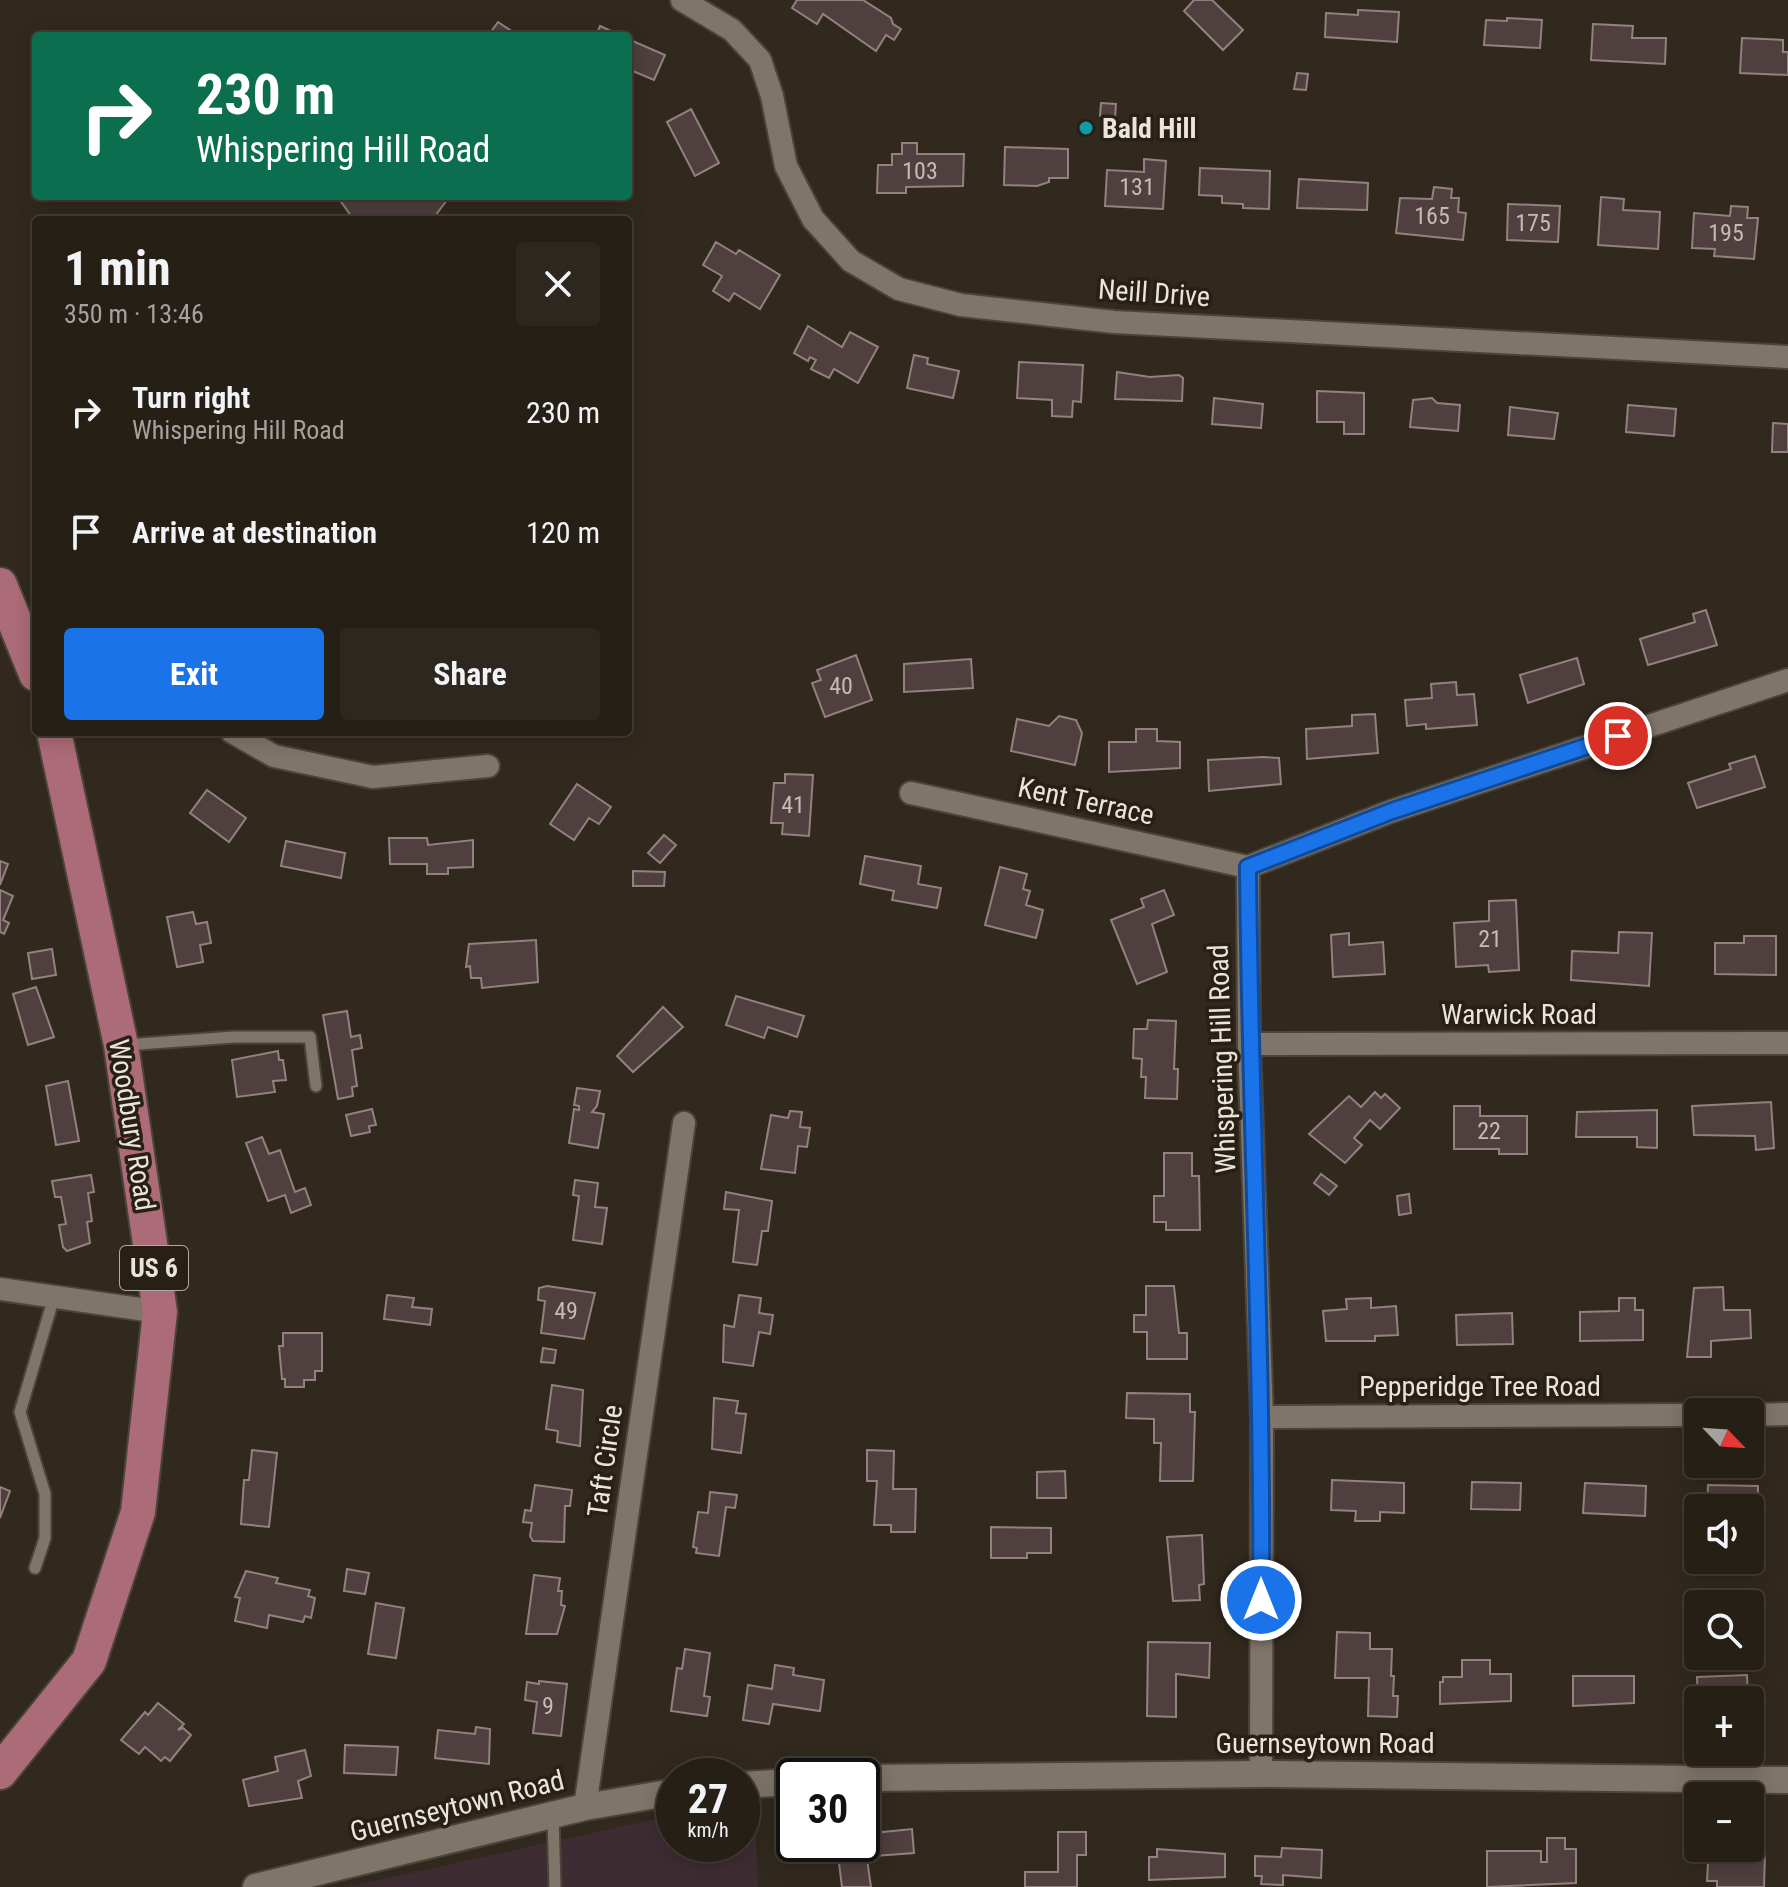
<!DOCTYPE html>
<html lang="en">
<head>
<meta charset="utf-8">
<style>
	:root { --surface:#261f16; --page:#2e271f; --text:#f1f3f6; --muted:#a4a2a1; --line:#423d35; --accent:#1a73e8 }
	body { margin:0; font-family:"Roboto Condensed",sans-serif; background:var(--page); color:var(--text); height:100vh; display:flex; flex-direction:column; font-size:30px; white-space:nowrap }
	* { box-sizing:border-box; margin:0 }
	p { font-size:26px; color:var(--muted) }
	.icon { flex:none; width:44px; height:44px; fill:none; stroke:currentColor; stroke-width:2; stroke-linecap:round; stroke-linejoin:round }
	.map { position:relative; flex:1; overflow:hidden }
	.panel { position:absolute; left:32px; top:216px; width:600px; height:520px; display:flex; flex-direction:column; background:var(--surface); border-radius:8px; box-shadow:0 4px 20px #0003,0 0 0 2px var(--line) }
	.panel>* { flex:none }
	.hud { position:absolute; left:32px; top:32px; width:600px; height:168px; border-radius:8px; box-shadow:0 4px 20px #0003,0 0 0 2px var(--line); background:#0b6e4f; color:#fff; overflow:hidden }
	.needle { width:52px; rotate:115deg }
	.tools { position:absolute; left:1684px; top:1398px; display:grid; gap:16px }
	.tools a { display:grid; place-items:center; width:80px; height:80px; border-radius:8px; background:var(--surface); box-shadow:0 4px 20px #0003,0 0 0 2px var(--line); font-size:40px }
	.speed { position:absolute; left:656px; top:1758px; display:flex; gap:16px; font-size:40px; font-weight:700; text-align:center }
	.speed>* { display:grid; place-content:center; width:104px; height:104px; border-radius:50%; background:var(--surface); box-shadow:0 4px 20px #0003,0 0 0 2px var(--line); line-height:1 }
	.speed small { font-size:20px; font-weight:400 }
	.speed .limit { border:4px solid #111; border-radius:12px; background:#fff; color:#111 }
	.pin { position:absolute; display:grid; place-items:center; width:68px; height:68px; color:#fff; margin:-34px; border:4px solid #fff; border-radius:50%; box-shadow:0 2px 8px #0007 }
	.me { position:absolute; width:88px; margin:-44px; rotate:0deg; stroke-linejoin:round; filter:drop-shadow(0 0 6px #0008) }
	.turn { display:flex; align-items:center; gap:28px; height:168px; padding:0 32px; font-size:36px }
	.turn .icon { width:104px; height:104px; stroke-width:2.5 }
	.turn b { display:block; font-size:56px; line-height:68px }
	.round { display:grid; place-items:center; flex:none; width:84px; height:84px; border-radius:8px; background:var(--page) }
	.headline { display:flex; align-items:center; justify-content:space-between; height:136px; padding:0 32px }
	h1 { font-size:48px; font-weight:700; line-height:60px }
	.action { display:flex; gap:16px; margin-top:auto; padding:16px 32px }
	.action a { flex:1; height:92px; border-radius:8px; background:var(--accent); color:#fff; font-size:32px; font-weight:700; line-height:92px; text-align:center }
	.action a+a { background:var(--page); color:var(--text) }
	ul { padding:0; list-style:none }
	li { display:flex; align-items:center; gap:24px; height:120px; padding:0 32px }
	li div { flex:1 }
	li b { display:block; font-size:30px }
	li em { font-style:normal }
	.map>svg:first-child { display:block }
	.education { fill:#3e2c33 }
	.building { fill:#4f3f3e; stroke:#93817f; stroke-width:2 }
	.lines { fill:none; stroke-linecap:round; stroke-linejoin:round }
	.service-casing { stroke:#4c443b; stroke-width:15 }
	.minor-casing { stroke:#4c443b; stroke-width:26 }
	.tertiary-casing { stroke:#4c443b; stroke-width:30 }
	.primary-casing { stroke:#4c443b; stroke-width:38 }
	.service { stroke:#807569; stroke-width:11 }
	.minor { stroke:#807569; stroke-width:22 }
	.tertiary { stroke:#807569; stroke-width:26 }
	.primary { stroke:#ac6b78; stroke-width:34 }
	.route-casing { stroke:#114b97; stroke-width:20 }
	.route { stroke:#1a73e8; stroke-width:14 }
	.culture-dot { fill:#0f9aa8; stroke:#281f15; stroke-width:3 }
	.labels { text-anchor:middle; dominant-baseline:central; stroke-width:7; stroke-linejoin:round; paint-order:stroke }
	.number-label { font-size:24px; fill:#c3bbb5 }
	.shield { fill:#281f15; stroke:#b0a9a1; stroke-width:2 }
	.shield-label { font-size:26px; font-weight:bold; fill:#eae4dd }
	.poi-label { font-size:28px; font-weight:bold; fill:#eae4dd; stroke:#281f15; text-anchor:start }
	.street-label { font-size:28px; fill:#eae4dd; stroke:#281f15 }
</style>
</head>
<body>
<div class="map">
<svg width="1788" height="1887" viewBox="0 0 1788 1887">
	<rect width="100%" height="100%" fill="#32291e"/>
	<polygon class="education" points="754,1803 758,1887 347,1887 674,1815 674,1844 742,1844 742,1805"/>
	<g class="building">
		<polygon points="797,0 863,0 891,18 893,24 901,29 894,40 886,35 876,51 823,14 817,24 792,8"/>
		<polygon points="1194,0 1212,0 1243,30 1223,50 1184,11"/>
		<polygon points="1358,10 1399,12 1397,42 1325,37 1326,13 1358,15"/>
		<polygon points="1507,18 1542,20 1540,48 1484,45 1486,20 1507,21"/>
		<polygon points="498,22 519,36 488,36"/>
		<polygon points="1593,24 1633,26 1632,38 1666,38 1665,64 1591,60"/>
		<polygon points="600,26 622,36 596,36"/>
		<polygon points="1742,38 1783,40 1783,52 1788,52 1788,75 1740,73"/>
		<polygon points="628,39 665,55 654,80 628,69"/>
		<polygon points="1297,73 1308,74 1306,90 1294,89"/>
		<polygon points="1101,103 1116,104 1115,118 1100,116"/>
		<polygon points="691,109 719,163 695,176 667,122"/>
		<polygon points="902,143 917,143 917,154 964,154 963,186 906,187 906,193 877,193 878,165 892,165 892,154 902,154"/>
		<polygon points="1005,147 1068,149 1068,178 1049,178 1049,182 1037,186 1004,185"/>
		<polygon points="1144,159 1166,161 1163,209 1105,206 1107,170 1144,172"/>
		<polygon points="1200,168 1270,171 1269,209 1243,208 1243,204 1222,203 1222,196 1199,195"/>
		<polygon points="1299,179 1368,183 1367,210 1297,208"/>
		<polygon points="1434,187 1452,189 1451,198 1459,198 1458,212 1466,213 1463,240 1396,233 1400,198 1432,199"/>
		<polygon points="337,196 450,196 432,220 354,220"/>
		<polygon points="1601,197 1624,199 1623,210 1660,212 1658,249 1598,245"/>
		<polygon points="1508,204 1560,206 1558,242 1507,240"/>
		<polygon points="1731,206 1748,207 1747,218 1758,218 1754,259 1714,256 1715,249 1692,248 1694,213 1730,216"/>
		<polygon points="716,242 736,254 739,250 780,275 760,309 734,293 729,301 713,291 722,276 703,265"/>
		<polygon points="808,326 842,347 850,332 878,347 858,383 834,369 829,378 811,369 816,360 810,357 808,361 794,353"/>
		<polygon points="914,355 928,358 927,364 959,371 953,398 907,388"/>
		<polygon points="1019,362 1083,365 1081,402 1073,401 1072,417 1052,416 1052,400 1017,398"/>
		<polygon points="1117,372 1150,377 1179,375 1183,378 1182,401 1115,399"/>
		<polygon points="1317,391 1364,393 1364,434 1344,434 1344,422 1317,422"/>
		<polygon points="1214,398 1263,404 1261,428 1212,424"/>
		<polygon points="1432,398 1437,403 1460,405 1458,431 1410,427 1413,400"/>
		<polygon points="1628,405 1676,409 1674,436 1626,432"/>
		<polygon points="1510,407 1558,413 1554,439 1508,435"/>
		<polygon points="1773,423 1788,424 1788,452 1772,452"/>
		<polygon points="1706,610 1717,645 1648,665 1640,639 1695,622 1693,614"/>
		<polygon points="856,655 872,700 825,717 812,683 821,680 817,670"/>
		<polygon points="1577,658 1584,684 1528,703 1520,675"/>
		<polygon points="971,659 973,688 904,692 904,664"/>
		<polygon points="1456,682 1457,695 1474,694 1477,725 1426,729 1426,724 1407,726 1405,700 1432,698 1431,684"/>
		<polygon points="1375,714 1378,753 1307,759 1306,729 1352,726 1352,715"/>
		<polygon points="1059,716 1076,720 1082,733 1075,765 1011,751 1017,719 1049,726"/>
		<polygon points="1136,729 1157,729 1157,741 1180,742 1180,768 1109,772 1109,742 1136,742"/>
		<polygon points="1755,756 1765,787 1697,808 1688,783 1731,769 1729,764"/>
		<polygon points="1263,757 1279,758 1281,784 1209,791 1208,760"/>
		<polygon points="785,774 813,775 809,836 782,834 783,823 771,823 774,783 785,783"/>
		<polygon points="577,784 611,807 599,824 589,818 574,840 550,824"/>
		<polygon points="207,790 246,818 229,842 190,813"/>
		<polygon points="664,835 676,845 660,863 648,853"/>
		<polygon points="389,838 427,838 428,845 473,840 473,867 448,868 448,874 427,874 427,864 390,864"/>
		<polygon points="286,841 345,853 341,878 281,866"/>
		<polygon points="865,856 921,866 918,884 941,888 937,908 892,900 894,891 860,884"/>
		<polygon points="0,861 8,864 0,885"/>
		<polygon points="1000,867 1027,874 1023,889 1030,891 1026,905 1043,910 1036,938 985,925"/>
		<polygon points="633,871 665,872 664,886 633,886"/>
		<polygon points="0,890 13,896 3,920 9,923 4,934 0,932"/>
		<polygon points="1164,890 1174,915 1152,924 1167,972 1137,984 1111,920 1144,907 1141,899"/>
		<polygon points="1516,900 1519,970 1489,972 1488,965 1456,967 1454,923 1489,921 1489,901"/>
		<polygon points="193,912 196,924 207,922 211,943 200,945 203,962 177,967 167,917"/>
		<polygon points="1619,932 1652,933 1649,986 1571,980 1572,951 1618,953"/>
		<polygon points="1349,933 1349,945 1383,942 1385,974 1333,977 1331,935"/>
		<polygon points="1744,936 1776,936 1776,975 1715,974 1715,943 1744,943"/>
		<polygon points="536,940 538,982 482,988 481,978 471,978 470,966 466,967 469,944"/>
		<polygon points="52,949 56,975 32,979 28,953"/>
		<polygon points="36,987 54,1037 28,1045 13,994"/>
		<polygon points="736,996 804,1016 797,1037 768,1027 764,1038 726,1025"/>
		<polygon points="663,1007 683,1027 633,1072 617,1056"/>
		<polygon points="347,1011 351,1037 360,1035 362,1048 352,1050 357,1086 352,1087 353,1096 338,1099 323,1015"/>
		<polygon points="1148,1020 1176,1021 1174,1069 1178,1069 1177,1099 1145,1098 1146,1077 1141,1077 1142,1059 1133,1058 1134,1029 1147,1029"/>
		<polygon points="278,1051 279,1060 283,1060 286,1080 273,1081 275,1092 237,1097 232,1060"/>
		<polygon points="68,1081 79,1141 56,1145 46,1086"/>
		<polygon points="577,1088 600,1091 597,1106 592,1112 604,1114 598,1148 569,1143 574,1109 579,1110 579,1106 574,1105"/>
		<polygon points="1375,1092 1381,1098 1385,1094 1400,1108 1380,1129 1370,1120 1354,1138 1362,1145 1345,1163 1309,1134 1349,1096 1361,1107"/>
		<polygon points="1771,1102 1774,1148 1756,1150 1755,1136 1694,1135 1692,1106"/>
		<polygon points="1454,1106 1480,1106 1480,1116 1527,1116 1527,1154 1499,1154 1499,1149 1454,1149"/>
		<polygon points="372,1109 376,1125 369,1126 370,1132 351,1136 346,1115"/>
		<polygon points="1657,1110 1657,1148 1637,1147 1637,1137 1576,1137 1577,1112"/>
		<polygon points="790,1111 802,1112 800,1127 810,1128 807,1147 798,1146 795,1173 761,1169 771,1115 788,1118"/>
		<polygon points="262,1137 269,1154 280,1150 295,1192 305,1188 311,1205 291,1213 285,1195 268,1201 246,1143"/>
		<polygon points="1164,1153 1192,1153 1192,1176 1199,1176 1200,1230 1166,1230 1166,1222 1154,1222 1154,1196 1164,1196"/>
		<polygon points="1321,1174 1337,1186 1329,1195 1314,1183"/>
		<polygon points="91,1175 94,1192 88,1193 92,1221 87,1222 90,1243 67,1251 63,1247 59,1225 66,1224 61,1197 55,1197 52,1181"/>
		<polygon points="575,1180 598,1183 595,1207 607,1208 602,1244 573,1240 579,1196 573,1195"/>
		<polygon points="726,1192 772,1201 768,1231 762,1231 757,1265 733,1262 739,1210 724,1209"/>
		<polygon points="1409,1194 1411,1213 1399,1215 1397,1196"/>
		<polygon points="547,1286 595,1293 584,1339 541,1333 545,1301 538,1300 539,1288"/>
		<polygon points="1146,1286 1174,1286 1179,1333 1187,1333 1187,1359 1147,1359 1147,1332 1134,1332 1134,1315 1146,1315"/>
		<polygon points="1723,1287 1724,1310 1750,1310 1751,1338 1711,1341 1711,1357 1687,1357 1694,1288"/>
		<polygon points="387,1295 414,1298 412,1307 432,1309 430,1325 384,1319"/>
		<polygon points="739,1295 761,1298 759,1313 773,1315 770,1334 759,1332 753,1366 723,1362 724,1325 734,1327"/>
		<polygon points="1371,1298 1371,1308 1396,1306 1398,1335 1375,1336 1375,1341 1326,1341 1323,1311 1347,1309 1346,1299"/>
		<polygon points="1619,1298 1635,1298 1635,1310 1643,1310 1643,1340 1580,1341 1580,1312 1619,1311"/>
		<polygon points="1512,1313 1513,1344 1457,1345 1456,1315"/>
		<polygon points="283,1333 322,1333 322,1371 315,1371 315,1380 304,1380 304,1387 285,1387 285,1379 282,1379 279,1346 283,1346"/>
		<polygon points="543,1348 556,1350 554,1363 541,1362"/>
		<polygon points="552,1385 583,1390 580,1446 557,1442 558,1431 546,1429"/>
		<polygon points="1127,1393 1190,1394 1190,1412 1195,1412 1193,1481 1160,1481 1161,1443 1154,1443 1154,1419 1126,1418"/>
		<polygon points="714,1398 738,1401 736,1413 746,1414 741,1453 712,1449"/>
		<polygon points="252,1450 277,1453 269,1527 241,1524 244,1480 249,1480"/>
		<polygon points="867,1450 894,1451 893,1489 916,1489 915,1532 891,1532 891,1525 874,1525 877,1481 867,1481"/>
		<polygon points="1065,1471 1066,1498 1037,1498 1037,1472"/>
		<polygon points="1332,1480 1404,1483 1404,1513 1380,1512 1380,1521 1355,1521 1356,1511 1331,1510"/>
		<polygon points="1472,1482 1521,1483 1520,1510 1471,1509"/>
		<polygon points="1585,1483 1646,1486 1645,1516 1583,1513"/>
		<polygon points="535,1485 572,1490 570,1506 565,1506 564,1542 533,1541 530,1536 532,1523 523,1522 525,1510 531,1511"/>
		<polygon points="1708,1485 1758,1486 1758,1513 1750,1513 1750,1508 1707,1508"/>
		<polygon points="0,1487 10,1491 0,1518"/>
		<polygon points="710,1492 737,1495 735,1508 726,1507 719,1556 696,1553 697,1548 693,1547 698,1512 708,1513"/>
		<polygon points="991,1527 1051,1528 1051,1553 1027,1553 1027,1558 991,1558"/>
		<polygon points="1202,1535 1204,1584 1199,1585 1200,1600 1173,1601 1167,1537"/>
		<polygon points="347,1569 369,1573 365,1594 344,1591"/>
		<polygon points="246,1571 278,1578 276,1583 310,1590 308,1596 315,1598 311,1618 305,1616 303,1622 269,1615 267,1628 235,1621 240,1598 235,1597"/>
		<polygon points="534,1575 560,1578 558,1591 562,1591 561,1605 565,1606 557,1634 526,1634"/>
		<polygon points="376,1603 404,1608 396,1658 368,1654"/>
		<polygon points="1337,1632 1370,1633 1370,1649 1392,1649 1391,1676 1394,1676 1393,1696 1398,1696 1397,1717 1368,1716 1369,1678 1335,1678"/>
		<polygon points="1148,1642 1210,1643 1209,1678 1176,1674 1176,1717 1147,1716"/>
		<polygon points="685,1649 710,1653 704,1696 710,1697 707,1716 671,1711 677,1668 682,1669"/>
		<polygon points="1462,1660 1490,1660 1490,1674 1511,1674 1511,1701 1440,1704 1440,1682 1443,1682 1443,1677 1462,1677"/>
		<polygon points="775,1665 794,1668 793,1675 824,1680 820,1711 773,1704 769,1724 743,1720 748,1685 772,1689"/>
		<polygon points="1747,1675 1748,1700 1698,1702 1697,1677"/>
		<polygon points="1573,1676 1634,1676 1634,1703 1573,1706"/>
		<polygon points="539,1681 567,1684 561,1736 533,1733 537,1702 525,1700 527,1682 539,1684"/>
		<polygon points="158,1703 184,1724 178,1730 183,1728 191,1735 170,1761 165,1757 161,1761 145,1747 139,1754 121,1740 145,1712 148,1715"/>
		<polygon points="476,1727 490,1729 489,1764 435,1758 438,1730 475,1734"/>
		<polygon points="345,1745 398,1747 396,1775 344,1773"/>
		<polygon points="305,1750 311,1776 298,1781 302,1798 249,1806 243,1780 278,1771 275,1757"/>
		<polygon points="912,1829 914,1853 875,1856 873,1833"/>
		<polygon points="1058,1832 1086,1832 1086,1855 1077,1855 1077,1887 1025,1887 1025,1872 1058,1872"/>
		<polygon points="1547,1838 1565,1838 1565,1849 1576,1849 1576,1883 1487,1887 1487,1851 1541,1851 1541,1862 1547,1862"/>
		<polygon points="1282,1848 1322,1850 1321,1878 1283,1875 1283,1885 1261,1884 1262,1876 1255,1876 1255,1856 1281,1857"/>
		<polygon points="1157,1849 1225,1854 1225,1877 1149,1880 1149,1857 1157,1857"/>
		<polygon points="1745,1849 1765,1853 1764,1887 1717,1887 1717,1881 1707,1881 1708,1862 1745,1858"/>
		<polygon points="867,1859 871,1887 842,1887 839,1863"/>
	</g>
	<g class="lines">
		<defs>
			<g id="service">
				<polyline points="125,1045 234,1037 310,1037 316,1086"/>
				<polyline points="35,1568 45,1538 45,1494 20,1412 54,1297"/>
				<polyline points="553,1816 555,1887"/>
			</g>
			<g id="minor">
				<polyline points="682,0 732,30 760,60 772,96 786,166 813,219 851,261 899,289 961,305 1114,322 1788,357"/>
				<polyline points="232,732 274,756 373,777 488,766"/>
				<polyline points="911,793 1248,867"/>
				<polyline points="1249,1044 1788,1043"/>
				<polyline points="0,1289 160,1312"/>
				<polyline points="1750,1415 1788,1414"/>
				<polyline points="1262,1417 1698,1415"/>
				<polyline points="1261,1774 1262,1417 1249,1044 1248,867 1392,811 1788,680"/>
				<polyline points="585,1807 684,1123"/>
			</g>
			<g id="tertiary">
				<polyline points="862,1778 1261,1774 1788,1780"/>
				<polyline points="742,1785 794,1782"/>
				<polyline points="256,1887 585,1807 674,1792"/>
			</g>
			<g id="primary">
				<polyline points="0,585 36,674"/>
				<polyline points="0,1772 89,1661 138,1512 160,1312 121,1045 54,732"/>
			</g>
		</defs>
		<use href="#service" class="service-casing"/>
		<use href="#minor" class="minor-casing"/>
		<use href="#tertiary" class="tertiary-casing"/>
		<use href="#primary" class="primary-casing"/>
		<use href="#service" class="service"/>
		<use href="#minor" class="minor"/>
		<use href="#tertiary" class="tertiary"/>
		<use href="#primary" class="primary"/>
	</g>
	<g class="lines">
		<defs>
			<path id="route" d="M1261 1600C1263 1356 1250 1112 1248 867L1392 811 1618 736"/>
		</defs>
		<use href="#route" class="route-casing"/>
		<use href="#route" class="route"/>
	</g>
	<circle class="culture-dot" cx="1086" cy="128" r="8"/>
	<g class="labels">
		<g class="number-label">
			<text x="920" y="171">103</text>
			<text x="1137" y="187">131</text>
			<text x="1432" y="216">165</text>
			<text x="1533" y="223">175</text>
			<text x="1726" y="233">195</text>
			<text x="841" y="686">40</text>
			<text x="793" y="805">41</text>
			<text x="1490" y="939">21</text>
			<text x="1489" y="1131">22</text>
			<text x="566" y="1311">49</text>
			<text x="548" y="1706">9</text>
		</g>
		<rect class="shield" x="120" y="1246" width="68" height="44" rx="6"/>
		<g class="shield-label">
			<text x="154" y="1268">US 6</text>
		</g>
		<g class="poi-label">
			<text x="1102" y="128">Bald Hill</text>
		</g>
		<g class="street-label">
			<text transform="translate(1154 293) rotate(4)">Neill Drive</text>
			<text transform="translate(1086 801) rotate(12)">Kent Terrace</text>
			<text x="1519" y="1014">Warwick Road</text>
			<text transform="translate(1222 1059) rotate(-92)">Whispering Hill Road</text>
			<text transform="translate(132 1125) rotate(81)">Woodbury Road</text>
			<text x="1480" y="1386">Pepperidge Tree Road</text>
			<text transform="translate(605 1461) rotate(-82)">Taft Circle</text>
			<text x="1325" y="1743">Guernseytown Road</text>
			<text transform="translate(457 1806) rotate(-14)">Guernseytown Road</text>
		</g>
	</g>
</svg>
<div class="tools">
<a><svg class="needle" viewBox="-14 -14 28 28"><path d="M0-13l5 13h-10z" fill="#e53935"/><path d="M0 13l5-13h-10z" fill="#a4a2a1"/></svg></a>
<a><svg class="icon" aria-label="sound" viewBox="0 0 24 24"><path d="M4 9h4l5-4v14l-5-4H4zM17 9q2 3 0 6"/></svg></a>
<a><svg class="icon" aria-label="search" viewBox="0 0 24 24"><circle cx="10" cy="10" r="6"/><path d="M15 15l6 6"/></svg></a>
<a>+</a>
<a>−</a>
</div>
<div class="speed"><div>27<small>km/h</small></div><div class="limit">30</div></div>
<div class="pin" style="left:1618px;top:736px;background:#d93025"><svg class="icon" aria-label="arrive" viewBox="0 0 24 24"><path d="M6 21V4h12l-3 4 3 4H6"/></svg></div>
<svg class="me" style="left:1261px;top:1600px" viewBox="-20 -20 40 40"><circle r="17" fill="#1a73e8" stroke="#fff" stroke-width="3"/><path d="M0-11L8 9 0 5-8 9z" fill="#fff"/></svg>
<div class="hud">
<div class="turn"><svg class="icon" aria-label="right" viewBox="0 0 24 24"><path d="M7 20v-9h11M14 6l5 5-5 5"/></svg><div><b>230 m</b>Whispering Hill Road</div></div>
</div>
<section class="panel">
<div class="headline"><div><h1>1 min</h1><p>350 m · 13:46</p></div><a class="round"><svg class="icon" aria-label="close" viewBox="0 0 24 24"><path d="M6 6l12 12M18 6L6 18"/></svg></a></div>
<ul>
<li><svg class="icon" aria-label="right" viewBox="0 0 24 24"><path d="M7 20v-9h11M14 6l5 5-5 5"/></svg><div><b>Turn right</b><p>Whispering Hill Road</p></div><em>230 m</em></li>
<li><svg class="icon" aria-label="arrive" viewBox="0 0 24 24"><path d="M6 21V4h12l-3 4 3 4H6"/></svg><div><b>Arrive at destination</b></div><em>120 m</em></li>
</ul>
<div class="action"><a>Exit</a><a>Share</a></div>
</section>
</div>
</body>
</html>
